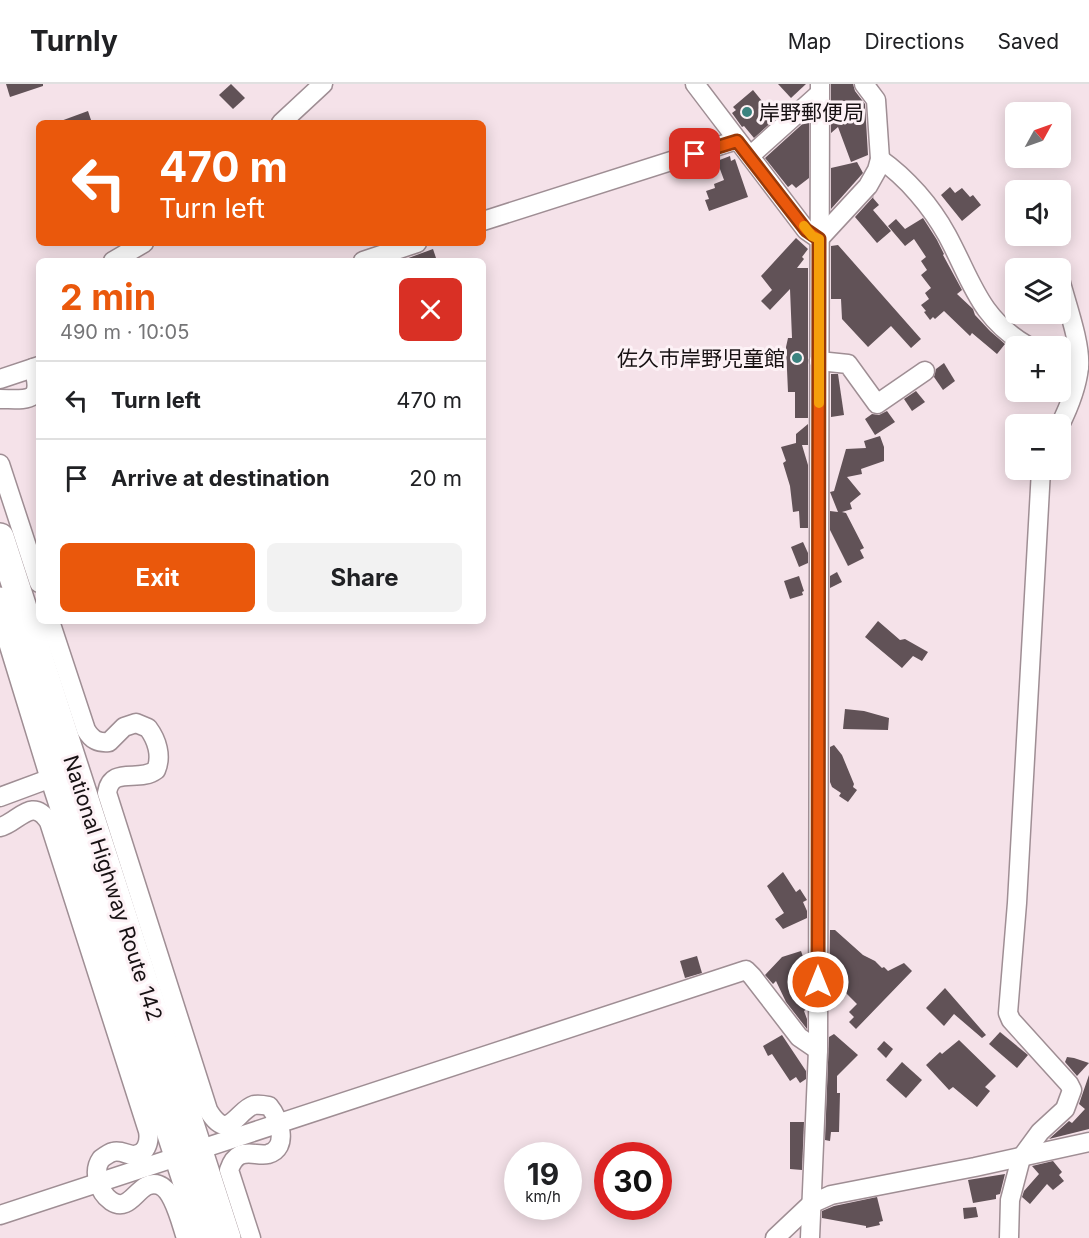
<!DOCTYPE html>
<html lang="en">
<head>
<meta charset="utf-8">
<style>
	:root { --surface:#fff; --page:#f2f2f2; --text:#202124; --muted:#757577; --line:#e0e0e0; --accent:#ea580c }
	body { margin:0; font-family:Inter,"Noto Sans JP",sans-serif; background:var(--page); color:var(--text); height:100vh; display:flex; flex-direction:column; font-size:22px; white-space:nowrap }
	* { box-sizing:border-box; margin:0 }
	p { font-size:20px; color:var(--muted) }
	.icon { flex:none; width:33px; height:33px; fill:none; stroke:currentColor; stroke-width:2; stroke-linecap:round; stroke-linejoin:round }
	.map { position:relative; flex:1; overflow:hidden }
	.sheet { position:absolute; left:36px; top:174px; width:450px; height:366px; display:flex; flex-direction:column; background:var(--surface); border-radius:9px; box-shadow:0 3px 15px #0003 }
	.sheet>* { flex:none }
	.top-card { position:absolute; left:36px; top:36px; width:450px; height:126px; border-radius:9px; box-shadow:0 3px 15px #0003; background:#ea580c; color:#fff; overflow:hidden }
	.needle { width:39px; rotate:50deg }
	.controls { position:absolute; left:1005px; top:18px; display:grid; gap:12px }
	.controls a { display:grid; place-items:center; width:66px; height:66px; border-radius:9px; background:var(--surface); box-shadow:0 3px 15px #0003; font-size:30px }
	.speed { position:absolute; left:504px; top:1058px; display:flex; gap:12px; font-size:30px; font-weight:700; text-align:center }
	.speed>* { display:grid; place-content:center; width:78px; height:78px; border-radius:50%; background:var(--surface); box-shadow:0 3px 15px #0003; line-height:1 }
	.speed small { font-size:15px; font-weight:400 }
	.speed .limit { border:9px solid #d22; background:#fff; color:#111 }
	.pin { position:absolute; display:grid; place-items:center; width:51px; height:51px; color:#fff; margin:-26px; border-radius:12px; box-shadow:0 3px 9px #0006 }
	.me { position:absolute; width:66px; margin:-33px; rotate:0deg; stroke-linejoin:round; filter:drop-shadow(0 0 4px #0008) }
	.turn { display:flex; align-items:center; gap:21px; height:126px; padding:0 24px; font-size:27px }
	.turn .icon { width:78px; height:78px; stroke-width:2.5 }
	.turn b { display:block; font-size:42px; line-height:51px }
	.round { display:grid; place-items:center; flex:none; width:63px; height:63px; border-radius:9px; background:var(--page) }
	.head { display:flex; align-items:center; justify-content:space-between; height:102px; padding:0 24px }
	h1 { font-size:36px; font-weight:700; line-height:45px; color:var(--accent) }
	.primary-button { display:flex; gap:12px; margin-top:auto; padding:12px 24px }
	.primary-button a { flex:1; height:69px; border-radius:9px; background:var(--accent); color:#fff; font-size:24px; font-weight:700; line-height:69px; text-align:center }
	.primary-button a+a { background:var(--page); color:var(--text) }
	ul { padding:0; list-style:none }
	li { display:flex; align-items:center; gap:18px; height:78px; padding:0 24px; border-top:2px solid var(--line) }
	li div { flex:1 }
	li b { display:block; font-size:22px }
	li em { font-style:normal }
	header { display:flex; align-items:center; gap:36px; box-sizing:border-box; height:84px; padding:0 30px; background:var(--surface); border-bottom:2px solid var(--line) }
	header strong { font-size:28px }
	nav { display:flex; gap:33px; margin-inline-start:auto; font-size:21px }
	.map>svg:first-child { display:block }
	.building { fill:#615257 }
	.lines { fill:none; stroke-linecap:round; stroke-linejoin:round }
	.minor-casing { stroke:#9f8e94; stroke-width:21 }
	.highway-casing { stroke:#9f8e94; stroke-width:30 }
	.minor { stroke:#fff; stroke-width:18 }
	.highway { stroke:#fff; stroke-width:27 }
	.route-casing { stroke:#983908; stroke-width:15 }
	.route { stroke:#ea580c; stroke-width:10 }
	.slow { stroke:#f59e0b; stroke-width:10 }
	.poi-dot { fill:#3c8380; stroke:#fdf2f6; stroke-width:2 }
	.labels { text-anchor:middle; dominant-baseline:central; stroke-width:6; stroke-linejoin:round; paint-order:stroke }
	.poi-label { font-size:21px; fill:#171113; stroke:#fdf2f6; text-anchor:start }
	.street-label { font-size:21px; fill:#171113; stroke:#fdf2f6 }
</style>
</head>
<body>
<header>
<strong>Turnly</strong>
<nav><a>Map</a><a>Directions</a><a>Saved</a></nav>
</header>
<div class="map">
<svg width="1089" height="1154" viewBox="0 0 1089 1154">
	<rect width="100%" height="100%" fill="#f5e2e9"/>
	<g class="building">
		<polygon points="6,0 43,0 43,2 10,13"/>
		<polygon points="231,0 245,14 233,25 219,11"/>
		<polygon points="778,0 806,0 791,14"/>
		<polygon points="831,0 853,0 855,7 865,20 868,71 851,78 838,43 831,49"/>
		<polygon points="753,6 776,34 754,54 744,42 742,43 732,29 736,26 733,23"/>
		<polygon points="88,27 92,39 58,39 58,38"/>
		<polygon points="809,34 809,94 796,104 792,100 788,103 765,74"/>
		<polygon points="730,72 731,77 735,75 748,113 709,127 705,116 709,115 706,107 715,104 714,100 724,96 717,77"/>
		<polygon points="857,78 863,89 831,125 831,84"/>
		<polygon points="950,103 955,109 962,104 970,113 973,111 981,121 962,137 941,111"/>
		<polygon points="874,112 873,114 879,121 873,126 891,147 877,159 855,133"/>
		<polygon points="923,134 937,156 944,170 943,171 962,206 957,210 973,225 975,231 990,247 1005,260 997,270 972,249 970,252 944,227 935,235 933,233 930,236 924,228 926,227 921,221 929,215 925,209 931,204 921,191 927,186 921,177 926,173 914,155 905,162 888,142 896,135 905,145"/>
		<polygon points="796,154 808,165 802,173 804,175 797,184 808,184 808,334 795,334 795,308 788,308 786,263 788,254 792,254 790,205 770,226 761,217 772,206 761,192"/>
		<polygon points="838,161 921,255 911,264 891,242 868,263 842,235 841,215 831,215 831,162"/>
		<polygon points="433,165 437,177 403,177 403,176"/>
		<polygon points="944,279 955,297 943,306 934,293 936,285"/>
		<polygon points="831,290 838,290 844,331 831,333"/>
		<polygon points="916,307 925,318 912,327 904,315"/>
		<polygon points="887,327 895,338 875,351 865,335 872,330 879,331"/>
		<polygon points="808,340 808,361 802,361 808,381 808,444 800,444 799,427 793,428 790,402 783,379 786,377 781,363 796,359 796,350"/>
		<polygon points="880,352 884,363 884,377 861,385 862,390 847,393 861,410 850,419 852,425 842,428 846,429 864,464 860,466 864,474 848,482 830,446 830,427 838,428 830,408 834,407 846,365 866,364 864,357"/>
		<polygon points="803,458 808,469 808,479 799,483 791,463"/>
		<polygon points="837,488 842,498 830,504 830,492"/>
		<polygon points="799,492 804,507 802,508 803,511 790,515 784,497"/>
		<polygon points="878,537 900,556 905,555 928,568 922,577 913,572 902,584 865,553"/>
		<polygon points="845,625 864,627 889,634 888,646 843,645"/>
		<polygon points="834,661 842,671 854,700 853,703 857,706 848,718 839,712 841,709 832,703 830,698 830,663"/>
		<polygon points="783,788 796,808 800,805 807,816 803,818 807,827 807,834 783,845 775,835 784,829 767,802"/>
		<polygon points="830,846 835,846 863,871 875,877 882,884 884,883 888,887 904,879 912,887 856,945 849,938 854,933 849,928 857,920 843,906 829,907"/>
		<polygon points="801,867 807,884 807,901 802,903 807,913 805,918 807,925 804,927 807,935 807,945 786,918 776,897 773,900 765,891 782,873"/>
		<polygon points="697,872 702,889 685,894 680,877"/>
		<polygon points="945,904 986,951 982,954 954,930 944,942 926,924"/>
		<polygon points="1000,948 1028,971 1017,984 989,960"/>
		<polygon points="834,950 858,971 837,992 837,1009 840,1009 839,1048 831,1048 830,1057 825,1056 829,953"/>
		<polygon points="782,951 806,987 806,995 800,999 796,993 790,997 772,970 768,972 763,962"/>
		<polygon points="959,956 996,992 985,1003 990,1007 977,1023 953,1003 949,1006 926,981 940,968 942,970"/>
		<polygon points="884,957 893,965 886,974 877,965"/>
		<polygon points="1067,973 1074,974 1089,979 1077,992 1065,978"/>
		<polygon points="902,978 922,996 906,1014 886,996"/>
		<polygon points="1089,991 1089,1045 1049,1055 1069,1037 1072,1039 1085,1025 1079,1020"/>
		<polygon points="790,1038 804,1038 802,1086 790,1085"/>
		<polygon points="1053,1077 1062,1088 1059,1091 1064,1097 1053,1106 1047,1100 1030,1120 1022,1113 1024,1107 1039,1090 1032,1082"/>
		<polygon points="1005,1090 1000,1110 996,1111 996,1115 973,1119 968,1096"/>
		<polygon points="877,1113 883,1137 879,1138 880,1141 866,1144 866,1142 822,1134 822,1127 834,1122"/>
		<polygon points="976,1123 978,1133 964,1135 963,1124"/>
	</g>
	<g class="lines">
		<defs>
			<g id="minor">
				<polyline points="695,0 806,146 819,155 868,102 877,86 880,75 876,16 864,0"/>
				<polyline points="281,39 323,0"/>
				<polyline points="750,72 819,10"/>
				<path d="M880 75C907 94 931 122 947 151 972 197 979 234 1028 262"/>
				<polyline points="483,137 737,56"/>
				<polyline points="113,177 144,159"/>
				<polyline points="363,177 417,159"/>
				<path d="M1060 195C1066 219 1081 259 1079 283 1077 303 1069 323 1060 341"/>
				<polyline points="819,277 848,280 877,320 925,287"/>
				<polyline points="1060,277 1079,283"/>
				<polyline points="0,295 39,282"/>
				<path d="M0 315C25 315 45 320 33 284"/>
				<polyline points="0,380 39,499"/>
				<path d="M50 537 86 646C92 656 98 659 109 658L124 643 136 639 148 644C157 656 162 672 156 686 139 699 111 681 107 709L208 1026C228 1060 237 1026 254 1021 259 1020 264 1021 269 1022 279 1034 290 1064 268 1070 259 1072 249 1067 240 1071 234 1074 231 1080 229 1086L251 1154"/>
				<polyline points="0,713 54,693"/>
				<path d="M0 743C18 739 32 711 49 738L148 1047C150 1058 146 1072 132 1071 126 1070 120 1066 113 1068 109 1069 105 1072 101 1075 96 1082 96 1089 98 1097 100 1105 104 1112 111 1117 132 1131 138 1094 159 1101 174 1106 181 1140 186 1154"/>
				<polyline points="0,1131 746,886 752,892 799,953 818,966"/>
				<polyline points="775,1154 811,1120 831,1111 975,1083 1089,1058"/>
				<polyline points="810,1154 818,966 820,0"/>
				<polyline points="1009,1154 1010,1116 1021,1074 1040,1048 1065,1025 1072,1006 1069,1000 1011,936 1008,929 1017,819 1041,386"/>
			</g>
			<g id="highway">
				<polyline points="0,453 227,1154"/>
				<polyline points="0,517 54,693 205,1154"/>
			</g>
		</defs>
		<use href="#minor" class="minor-casing"/>
		<use href="#highway" class="highway-casing"/>
		<use href="#minor" class="minor"/>
		<use href="#highway" class="highway"/>
	</g>
	<g class="lines">
		<defs>
			<polyline id="route" points="695,70 737,57 806,146 819,155 818,898"/>
		</defs>
		<use href="#route" class="route-casing"/>
		<use href="#route" class="route"/>
		<polyline class="slow" points="804,142 812,152 819,155 819,319"/>
	</g>
	<g class="poi-dot">
		<circle cx="747" cy="28" r="6"/>
		<circle cx="797" cy="274" r="6"/>
	</g>
	<g class="labels">
		<g class="poi-label">
			<text x="759" y="28">岸野郵便局</text>
			<text x="785" y="274" text-anchor="end">佐久市岸野児童館</text>
		</g>
		<g class="street-label">
			<text transform="translate(113 804) rotate(72)">National Highway Route 142</text>
		</g>
	</g>
</svg>
<div class="controls">
<a><svg class="needle" viewBox="-14 -14 28 28"><path d="M0-13l5 13h-10z" fill="#e53935"/><path d="M0 13l5-13h-10z" fill="#757577"/></svg></a>
<a><svg class="icon" aria-label="sound" viewBox="0 0 24 24"><path d="M4 9h4l5-4v14l-5-4H4zM17 9q2 3 0 6"/></svg></a>
<a><svg class="icon" aria-label="layers" viewBox="0 0 24 24"><path d="M12 4l9 5-9 5-9-5zM3 14l9 5 9-5"/></svg></a>
<a>+</a>
<a>−</a>
</div>
<div class="speed"><div>19<small>km/h</small></div><div class="limit">30</div></div>
<div class="pin" style="left:695px;top:70px;background:#d93025"><svg class="icon" aria-label="arrive" viewBox="0 0 24 24"><path d="M6 21V4h12l-3 4 3 4H6"/></svg></div>
<svg class="me" style="left:818px;top:898px" viewBox="-20 -20 40 40"><circle r="17" fill="#ea580c" stroke="#fff" stroke-width="3"/><path d="M0-11L8 9 0 5-8 9z" fill="#fff"/></svg>
<div class="top-card">
<div class="turn"><svg class="icon" aria-label="left" viewBox="0 0 24 24"><path d="M17 20v-9H6M10 6l-5 5 5 5"/></svg><div><b>470 m</b>Turn left</div></div>
</div>
<section class="sheet">
<div class="head"><div><h1>2 min</h1><p>490 m · 10:05</p></div><a class="round" style="background:#d93025;color:#fff"><svg class="icon" aria-label="close" viewBox="0 0 24 24"><path d="M6 6l12 12M18 6L6 18"/></svg></a></div>
<ul>
<li><svg class="icon" aria-label="left" viewBox="0 0 24 24"><path d="M17 20v-9H6M10 6l-5 5 5 5"/></svg><div><b>Turn left</b></div><em>470 m</em></li>
<li><svg class="icon" aria-label="arrive" viewBox="0 0 24 24"><path d="M6 21V4h12l-3 4 3 4H6"/></svg><div><b>Arrive at destination</b></div><em>20 m</em></li>
</ul>
<div class="primary-button"><a>Exit</a><a>Share</a></div>
</section>
</div>
</body>
</html>
